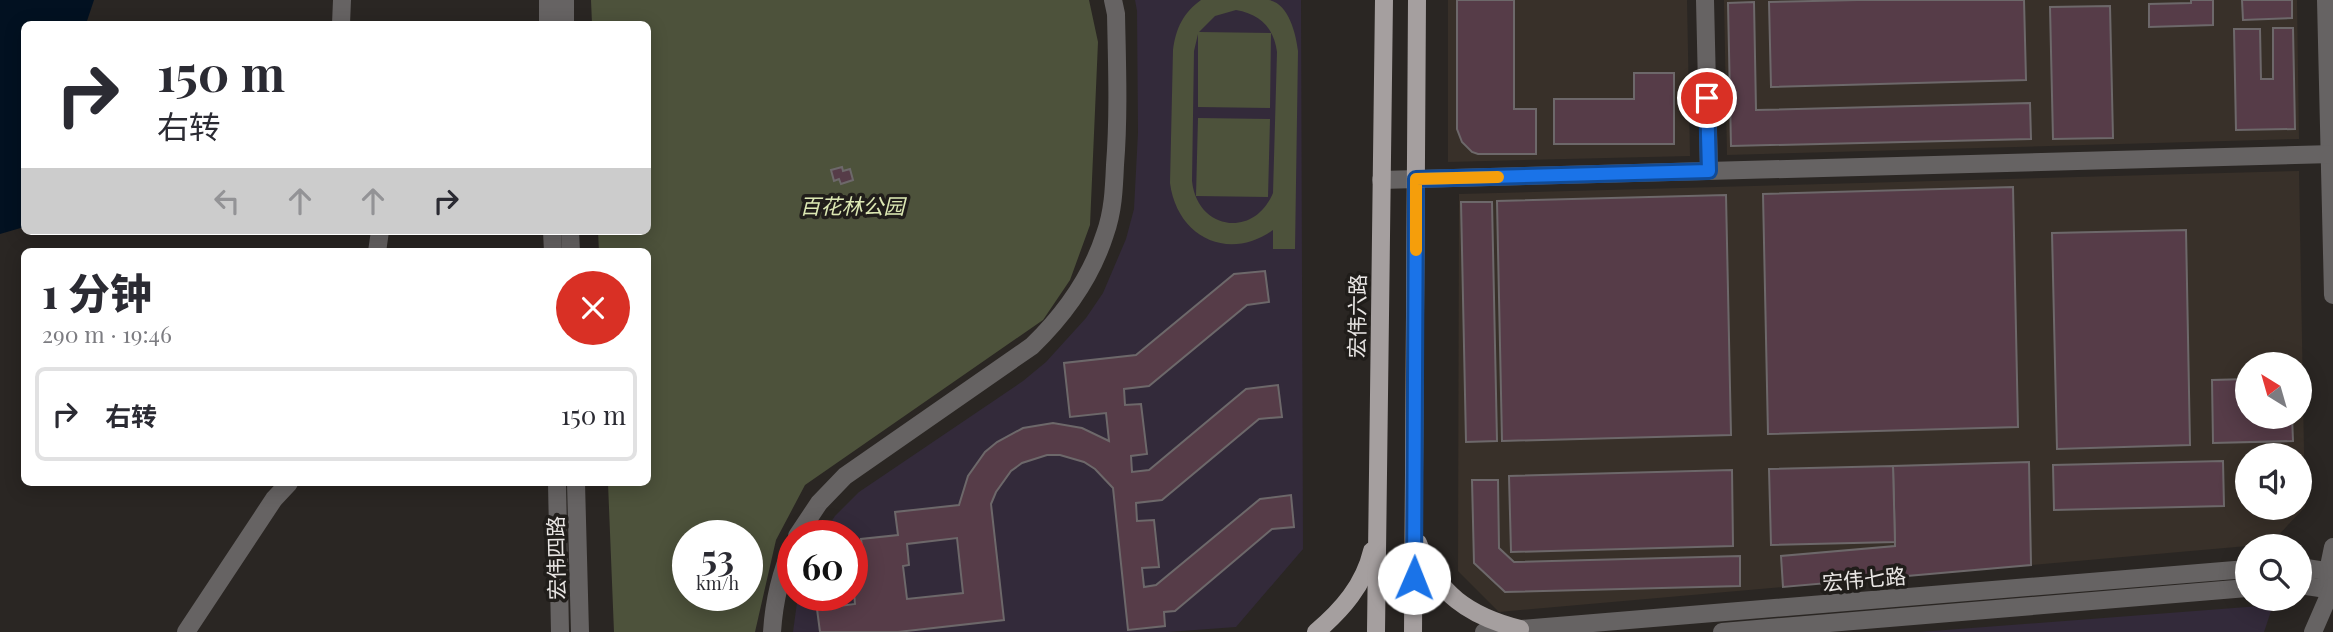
<!DOCTYPE html>
<html lang="zh">
<head>
<meta charset="utf-8">
<style>
	:root { --surface:#fff; --page:#f7f7f7; --text:#2b2b33; --muted:#7c7c81; --line:#e1e1e2 }
	body { margin:0; font-family:"Playfair Display","Noto Sans SC",serif; background:var(--page); color:var(--text); height:100vh; display:flex; flex-direction:column; font-size:26px; white-space:nowrap }
	* { box-sizing:border-box; margin:0 }
	p { font-size:23px; color:var(--muted) }
	.icon { flex:none; width:38px; height:38px; fill:none; stroke:currentColor; stroke-width:2; stroke-linecap:round; stroke-linejoin:round }
	.map { position:relative; flex:1; overflow:hidden }
	.details { position:absolute; left:21px; top:248px; width:630px; height:238px; display:flex; flex-direction:column; background:var(--surface); border-radius:10px; box-shadow:0 4px 18px #0003 }
	.details>* { flex:none }
	.top-card { position:absolute; left:21px; top:21px; width:630px; height:214px; border-radius:10px; box-shadow:0 4px 18px #0003; background:#fff; color:var(--text); overflow:hidden }
	.needle { width:46px; rotate:323deg }
	.buttons { position:absolute; left:2235px; top:352px; display:grid; gap:14px }
	.buttons a { display:grid; place-items:center; width:77px; height:77px; border-radius:50%; background:var(--surface); box-shadow:0 4px 18px #0003; font-size:35px }
	.speed { position:absolute; left:672px; top:520px; display:flex; gap:14px; font-size:35px; font-weight:700; text-align:center }
	.speed>* { display:grid; place-content:center; width:91px; height:91px; border-radius:50%; background:var(--surface); box-shadow:0 4px 18px #0003; line-height:1 }
	.speed small { font-size:18px; font-weight:400 }
	.speed .limit { border:10px solid #d22; background:#fff; color:#111 }
	.pin { position:absolute; display:grid; place-items:center; width:60px; height:60px; color:#fff; margin:-30px; border:4px solid #fff; border-radius:50%; box-shadow:0 2px 7px #0007 }
	.me { position:absolute; width:77px; margin:-38px; rotate:1deg; stroke-linejoin:round; filter:drop-shadow(0 0 5px #0008) }
	.turn { display:flex; align-items:center; gap:24px; height:147px; padding:0 21px; font-size:32px }
	.turn .icon { width:91px; height:91px; stroke-width:2.5 }
	.turn b { display:block; font-size:49px; line-height:60px }
	.lanes { display:flex; align-items:center; height:66px; padding:0 21px; background:#0003; justify-content:center; gap:35px; direction:ltr }
	.lanes .off { opacity:.35 }
	.round { display:grid; place-items:center; flex:none; width:74px; height:74px; border-radius:37px; background:var(--page) }
	.head { display:flex; align-items:center; justify-content:space-between; height:119px; padding:0 21px }
	h1 { font-size:42px; font-weight:800; line-height:52px }
	ul { padding:0; list-style:none }
	li { display:flex; align-items:center; gap:21px; height:94px; margin:0 14px 10px; padding:0 7px; border:4px solid var(--line); border-radius:10px }
	li div { flex:1 }
	li b { display:block; font-size:26px }
	li em { font-style:normal }
	.map>svg:first-child { display:block }
	.built { fill:#383029; fill-rule:evenodd }
	.education { fill:#332a3a }
	.green { fill:#4d523b; fill-rule:evenodd }
	.water { fill:#021121 }
	.building { fill:#563c48; stroke:#6d686a; stroke-width:2; fill-rule:evenodd }
	.lines { fill:none; stroke-linecap:round; stroke-linejoin:round }
	.minor { stroke:#666363; stroke-width:18 }
	.major { stroke:#a59f9f; stroke-width:18 }
	.route-casing { stroke:#114b97; stroke-width:18 }
	.route { stroke:#1a73e8; stroke-width:12 }
	.slow { stroke:#f59e0b; stroke-width:12 }
	.labels { text-anchor:middle; dominant-baseline:central; stroke-width:7; stroke-linejoin:round; paint-order:stroke }
	.park-label { font-size:21px; font-style:italic; fill:#dce8b3; stroke:#201d1a }
	.street-label { font-size:21px; fill:#e8e5e3; stroke:#201d1a }
</style>
</head>
<body>
<div class="map">
<svg width="2333" height="632" viewBox="0 0 2333 632">
	<rect width="100%" height="100%" fill="#2a2623"/>
	<g class="built">
		<polygon points="1448,0 1687,0 1690,156 1448,162"/>
		<polygon points="1724,0 2297,0 2299,139 1727,155"/>
		<path d="M2299 171 2305 507 2270 544 1499 612 1458 571 1459 194ZM2247 364H2300V416H2247ZM2247 455H2300V508H2247Z"/>
	</g>
	<g class="education">
		<polygon points="1135,0 1301,0 1303,549 1236,627 1168,632 793,632 798,595 852,595 852,536 822,535 835,516 859,492 1023,381 1046,362 1086,318 1103,293 1126,239 1134,209 1138,133 1137,11"/>
		<polygon points="2273,605 2264,632 1919,632"/>
	</g>
	<g class="green">
		<path d="M591 0H1089L1098 42 1090 225 1070 280 1043 320 805 485 776 540 755 632H614L608 483H648V252H599L598 231H648V24H592ZM688 536H747V595H688Z"/>
		<path d="M1201 0C1219 0 1252 0 1269 0 1289 4 1296 34 1298 51L1295 249H1273V230C1228 262 1177 237 1170 183L1173 50C1176 28 1183 13 1201 0ZM1236 10C1260 14 1274 28 1277 52L1273 193C1254 239 1197 230 1192 181L1194 51 1198 34V107L1270 108 1271 33 1199 32 1215 16Z"/>
		<polygon points="1198,118 1270,119 1268,197 1196,196"/>
	</g>
	<polygon class="water" points="0,0 94,0 86,24 24,24 24,227 0,234"/>
	<g class="building">
		<polygon points="1457,0 1514,0 1514,109 1536,109 1536,154 1478,154 1472,152 1462,142 1457,129"/>
		<polygon points="1858,0 2024,0 2026,80 1771,87 1769,2"/>
		<polygon points="2191,0 2213,0 2213,25 2149,27 2149,4 2191,3"/>
		<polygon points="2242,0 2292,0 2292,18 2243,20"/>
		<polygon points="1754,2 1756,110 2030,103 2031,139 1731,146 1728,3"/>
		<polygon points="2110,6 2113,138 2053,139 2050,7"/>
		<polygon points="2273,28 2293,28 2295,129 2236,130 2234,29 2260,29 2261,79 2273,79"/>
		<polygon points="1634,73 1674,73 1674,144 1554,144 1554,99 1634,99"/>
		<polygon points="842,167 843,171 850,169 853,180 841,184 839,179 834,181 831,170"/>
		<polygon points="2013,187 2018,427 1768,434 1763,194"/>
		<polygon points="1726,195 1731,435 1502,441 1497,201"/>
		<polygon points="1461,202 1492,202 1497,441 1466,442"/>
		<polygon points="2186,230 2190,445 2057,449 2052,233"/>
		<path d="M1265 271 1269 302 1247 305 1149 386 1124 389 1125 405 1141 404 1147 454 1131 456 1132 472 1149 470 1246 389 1278 385 1282 417 1259 419 1162 500 1136 503 1137 521 1154 520 1159 567 1142 568 1144 587 1156 585 1260 499 1291 495 1294 527 1272 529 1175 611 1164 612 1165 626 1128 630 1113 488 1095 469 1084 462 1060 455H1047L1022 463 1011 471 996 492 991 504 1004 620 898 632H820L817 609 855 604 852 571 865 570 861 539 898 535 895 512 959 505 968 476 985 452 997 442 1023 428 1053 423 1082 428 1109 441 1106 413 1070 417 1064 363 1136 355 1234 274ZM957 538 963 593 907 599 903 566 909 565 907 544Z"/>
		<polygon points="2247,379 2247,416 2292,416 2293,441 2213,443 2212,380"/>
		<polygon points="2223,461 2224,506 2054,510 2053,465"/>
		<polygon points="2029,462 2031,565 1783,587 1781,556 1895,546 1893,466"/>
		<polygon points="1893,466 1895,542 1771,545 1769,469"/>
		<polygon points="1732,470 1733,546 1511,552 1509,476"/>
		<polygon points="1472,480 1498,480 1499,548 1514,562 1740,556 1740,586 1505,592 1474,563"/>
	</g>
	<g class="lines">
		<g class="minor">
			<polyline points="548,0 548,24"/>
			<polyline points="565,0 565,24"/>
			<polyline points="1705,0 1709,171"/>
			<polyline points="2326,0 2333,295"/>
			<polyline points="341,24 342,0"/>
			<polyline points="1381,180 2333,154"/>
			<polyline points="552,231 553,252"/>
			<polyline points="570,231 571,252"/>
			<polyline points="377,252 380,231"/>
			<polyline points="557,483 560,632"/>
			<polyline points="576,483 580,632"/>
			<path d="M797 536 819 503 845 476 1032 346C1065 314 1091 278 1105 234 1113 212 1114 189 1115 165 1119 115 1117 64 1116 14L1113 0"/>
			<polyline points="2300,567 2333,572"/>
			<polyline points="2300,585 2333,590"/>
			<polyline points="2330,589 2328,571 2333,547"/>
			<polyline points="186,632 274,499 289,483"/>
			<path d="M772 632C774 601 780 574 793 545"/>
			<polyline points="1484,632 2247,569"/>
			<polyline points="1722,632 2247,588"/>
			<polyline points="2313,632 2333,586"/>
		</g>
		<g class="major">
			<path d="M1418 543C1437 594 1469 616 1520 629"/>
			<path d="M1316 632C1342 610 1364 585 1372 551"/>
			<polyline points="1376,632 1384,0"/>
			<polyline points="1413,632 1417,0"/>
		</g>
	</g>
	<g class="lines">
		<defs>
			<polyline id="route" points="1414,578 1416,179 1709,171 1707,98"/>
		</defs>
		<use href="#route" class="route-casing"/>
		<use href="#route" class="route"/>
		<polyline class="slow" points="1416,250 1416,179 1498,177"/>
	</g>
	<g class="labels">
		<g class="park-label">
			<text x="852" y="205">百花林公园</text>
		</g>
		<g class="street-label">
			<text transform="translate(1356 316) rotate(-89)">宏伟六路</text>
			<text transform="translate(555 558) rotate(-91)">宏伟四路</text>
			<text transform="translate(1864 578) rotate(-5)">宏伟七路</text>
		</g>
	</g>
</svg>
<div class="buttons">
<a><svg class="needle" viewBox="-14 -14 28 28"><path d="M0-13l5 13h-10z" fill="#e53935"/><path d="M0 13l5-13h-10z" fill="#7c7c81"/></svg></a>
<a><svg class="icon" aria-label="sound" viewBox="0 0 24 24"><path d="M4 9h4l5-4v14l-5-4H4zM17 9q2 3 0 6"/></svg></a>
<a><svg class="icon" aria-label="search" viewBox="0 0 24 24"><circle cx="10" cy="10" r="6"/><path d="M15 15l6 6"/></svg></a>
</div>
<div class="speed"><div>53<small>km/h</small></div><div class="limit">60</div></div>
<div class="pin" style="left:1707px;top:98px;background:#d93025"><svg class="icon" aria-label="arrive" viewBox="0 0 24 24"><path d="M6 21V4h12l-3 4 3 4H6"/></svg></div>
<svg class="me" style="left:1414px;top:578px" viewBox="-20 -20 40 40"><circle r="19" fill="#fff"/><path d="M0-13L10 11 0 6-10 11z" fill="#1a73e8"/></svg>
<div class="top-card">
<div class="turn"><svg class="icon" aria-label="right" viewBox="0 0 24 24"><path d="M7 20v-9h11M14 6l5 5-5 5"/></svg><div><b>150 m</b>右转</div></div>
<div class="lanes"><svg class="icon off" aria-label="left" viewBox="0 0 24 24"><path d="M17 20v-9H6M10 6l-5 5 5 5"/></svg><svg class="icon off" aria-label="ahead" viewBox="0 0 24 24"><path d="M12 20V5M6 11l6-6 6 6"/></svg><svg class="icon off" aria-label="ahead" viewBox="0 0 24 24"><path d="M12 20V5M6 11l6-6 6 6"/></svg><svg class="icon" aria-label="right" viewBox="0 0 24 24"><path d="M7 20v-9h11M14 6l5 5-5 5"/></svg></div>
</div>
<section class="details">
<div class="head"><div><h1>1 分钟</h1><p>290 m · 19:46</p></div><a class="round" style="background:#d93025;color:#fff"><svg class="icon" aria-label="close" viewBox="0 0 24 24"><path d="M6 6l12 12M18 6L6 18"/></svg></a></div>
<ul>
<li><svg class="icon" aria-label="right" viewBox="0 0 24 24"><path d="M7 20v-9h11M14 6l5 5-5 5"/></svg><div><b>右转</b></div><em>150 m</em></li>
</ul>
</section>
</div>
</body>
</html>
